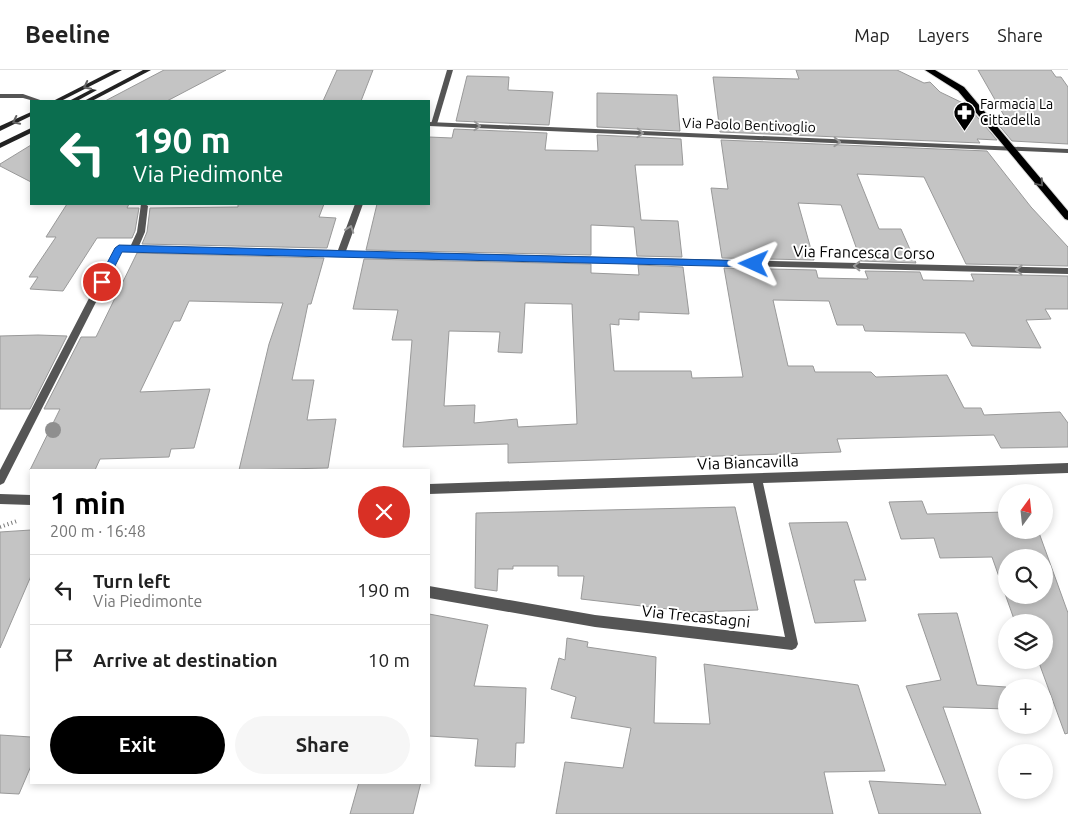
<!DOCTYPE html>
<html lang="en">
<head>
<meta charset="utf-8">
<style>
	:root { --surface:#fff; --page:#f6f6f6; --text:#222; --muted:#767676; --line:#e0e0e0; --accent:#000 }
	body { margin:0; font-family:Ubuntu,sans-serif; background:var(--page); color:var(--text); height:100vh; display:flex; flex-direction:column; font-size:19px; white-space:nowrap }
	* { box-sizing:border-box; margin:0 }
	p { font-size:16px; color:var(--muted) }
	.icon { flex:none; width:28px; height:28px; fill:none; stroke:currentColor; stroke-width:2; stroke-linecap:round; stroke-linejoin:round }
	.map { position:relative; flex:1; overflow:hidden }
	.side { position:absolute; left:30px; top:399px; width:400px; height:315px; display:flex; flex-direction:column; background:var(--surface); border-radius:0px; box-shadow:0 2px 8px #0003 }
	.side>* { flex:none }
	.hud { position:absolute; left:30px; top:30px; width:400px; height:105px; border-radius:0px; box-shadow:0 2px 8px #0003; background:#0b6e4f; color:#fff; overflow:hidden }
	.needle { width:32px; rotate:15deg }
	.fabs { position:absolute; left:998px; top:414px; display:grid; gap:10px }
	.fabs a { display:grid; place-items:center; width:55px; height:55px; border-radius:50%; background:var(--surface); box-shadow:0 2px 8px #0003; font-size:25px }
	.pin { position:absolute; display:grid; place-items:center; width:42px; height:42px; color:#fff; margin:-21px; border:2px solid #fff; border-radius:50%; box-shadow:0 1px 5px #0007 }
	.me { position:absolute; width:55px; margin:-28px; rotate:271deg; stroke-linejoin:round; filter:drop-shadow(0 0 4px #0008) }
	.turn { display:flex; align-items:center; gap:18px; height:105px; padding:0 20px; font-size:22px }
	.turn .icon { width:65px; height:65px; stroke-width:2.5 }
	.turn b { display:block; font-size:35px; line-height:42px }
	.round { display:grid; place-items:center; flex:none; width:52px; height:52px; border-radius:26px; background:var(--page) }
	.summary { display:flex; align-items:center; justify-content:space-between; height:85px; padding:0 20px }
	h1 { font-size:30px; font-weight:600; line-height:38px; color:var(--accent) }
	.primary-button { display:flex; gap:10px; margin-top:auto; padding:10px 20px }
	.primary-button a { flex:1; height:58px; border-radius:30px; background:var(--accent); color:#fff; font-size:20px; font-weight:600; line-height:58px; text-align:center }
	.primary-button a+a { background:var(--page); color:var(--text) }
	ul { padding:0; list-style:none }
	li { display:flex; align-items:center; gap:15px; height:70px; padding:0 20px; border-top:1px solid var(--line) }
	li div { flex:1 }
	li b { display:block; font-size:19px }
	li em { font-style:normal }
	header { display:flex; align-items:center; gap:30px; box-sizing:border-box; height:70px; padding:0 25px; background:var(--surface); border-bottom:1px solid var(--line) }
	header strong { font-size:24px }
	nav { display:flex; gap:28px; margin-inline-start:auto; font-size:18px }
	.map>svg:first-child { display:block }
	.building { fill:#c4c4c4; stroke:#999; fill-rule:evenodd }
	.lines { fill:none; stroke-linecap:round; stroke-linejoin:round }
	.primary-casing { stroke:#dbdbdb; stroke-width:2 }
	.path { stroke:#777; stroke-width:4; stroke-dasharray:1 3; stroke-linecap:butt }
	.pedestrian { fill:#555; fill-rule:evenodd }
	.minor { fill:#555; fill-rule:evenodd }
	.secondary { fill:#222; fill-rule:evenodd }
	.primary { fill:#000; fill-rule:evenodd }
	.tree { fill:#8f8f8f }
	.oneway { stroke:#646464 }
	.oneway2 { stroke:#999 }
	.oneway3 { stroke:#595959 }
	.route { fill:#1a73e8; stroke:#114b97 }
	.labels { text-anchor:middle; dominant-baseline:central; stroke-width:4; stroke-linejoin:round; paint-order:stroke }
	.far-poi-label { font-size:14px; fill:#000; stroke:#fff; text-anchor:start }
	.far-street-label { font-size:14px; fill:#000; stroke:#fff }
	.street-label { font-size:16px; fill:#000; stroke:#fff }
</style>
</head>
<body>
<header>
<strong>Beeline</strong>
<nav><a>Map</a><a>Layers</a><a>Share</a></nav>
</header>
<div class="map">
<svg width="1068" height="744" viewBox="0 0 1068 744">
	<rect width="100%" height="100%" fill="#fff"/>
	<g class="building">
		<polygon points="164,0 226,0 167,31 105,31"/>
		<polygon points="337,0 373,0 361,31 323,31"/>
		<polygon points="796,0 897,0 924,13 930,12 940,22 967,35 997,70 977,69 980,73 720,62 713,7 799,9"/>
		<polygon points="978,0 1051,0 1056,7 1061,7 1068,17 1068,74 1012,71 992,47 1010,56"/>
		<polygon points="467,6 509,7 508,20 553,22 549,55 456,51"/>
		<polygon points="597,23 677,25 680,61 597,57"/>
		<polygon points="454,59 547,63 545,80 598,81 597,65 681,69 683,95 635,95 641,150 678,151 682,187 637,186 634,157 591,155 591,185 366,180 377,134 429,134 429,67 452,68"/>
		<polygon points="721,70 987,81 1031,137 1068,177 1068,196 966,194 924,107 857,104 879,159 901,159 916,193 861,191 841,135 798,133 814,190 722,188 711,118 728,119"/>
		<polygon points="31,75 31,112 0,96 0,94"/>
		<polygon points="67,134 129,134 127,138 139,138 135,161 132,168 97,168 63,221 30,219 38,207 29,207 56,167 46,167"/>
		<polygon points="238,134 324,134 319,147 336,148 327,178 142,174 147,162 150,138 238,137"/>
		<polygon points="137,183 324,188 311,234 308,234 292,310 314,310 307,350 336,349 328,398 239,400 269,274 283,233 189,231 180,251 174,251 140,322 210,319 194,378 171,379 169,387 100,389 95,400 30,400 60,339 44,339 81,267 96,267"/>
		<path d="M364 189 591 194V203L639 205 638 195 683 197 689 244 639 242V250L619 249V255L610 254 614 301H691L692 308 743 307 724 198 816 200 818 208 868 209 865 201 920 202 923 210 974 211 971 204 1068 206V239H1045L1051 249 1026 250 1041 278 972 276 965 263 865 261 863 255H837L829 231 773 230 788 296H813L815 302H871L876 307 947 305 964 338H981L984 345 1060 342 1068 353V377L1001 378 994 365 953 366 837 369 841 382 508 393V374L403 377 412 270H392L398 240 353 239ZM525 233 572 234 577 354 518 357 517 349 474 353 475 335 444 336 449 261 500 262 498 282 522 283Z"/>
		<polygon points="38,265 67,266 30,339 0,339 0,266"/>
		<path d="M922 431 927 444 1006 442V460H1038L1068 543V663L1065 664 1038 590H1044V552H1015L992 487 940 488 934 468 901 469 889 432ZM1006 488H1044V525H1006Z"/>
		<polygon points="735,437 758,540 694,542 581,529 584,506 558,506 558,496 513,496 513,499 498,499 497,521 475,518 476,443"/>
		<polygon points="847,452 866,510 854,510 866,551 815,553 789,453"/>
		<polygon points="31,460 31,506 0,578 0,462"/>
		<polygon points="957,543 977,615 1006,617 1006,639 943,637 981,744 879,744 869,711 946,715 906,616 941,610 918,544"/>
		<polygon points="429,544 488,555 474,616 526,618 524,673 516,673 515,697 475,696 478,669 429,666"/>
		<polygon points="567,568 588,572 587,577 656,587 654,653 710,654 704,594 858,615 885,701 824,702 833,744 556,744 565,692 623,698 631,658 571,648 576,627 551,619 559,588 565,590"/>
		<polygon points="0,665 31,667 31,696 19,724 0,723"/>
		<polygon points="359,712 421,712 413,744 350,744"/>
	</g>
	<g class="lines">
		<defs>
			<polygon id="primary" points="925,0 935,0 964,17 1068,141 1068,150 1065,149 958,21"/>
		</defs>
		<use href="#primary" class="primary-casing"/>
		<polyline class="path" points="0,457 17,451"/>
		<polygon class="pedestrian" points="447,0 453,0 437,54 432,55 431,54"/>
		<g class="minor">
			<polygon points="0,24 23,24 43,31 34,31 23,28 0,28"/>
			<polygon points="429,52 1068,79 1068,83 429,56"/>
			<polygon points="141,134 145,134 148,136 145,162 139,176 338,180 355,134 363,134 346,181 1068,198 1068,204 122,181 4,413 0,415 0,400 115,178 119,175 131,175 137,162"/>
			<polygon points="1068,393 1068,403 763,413 798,574 796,578 792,580 595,557 429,528 429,516 595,545 785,567 753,413 429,424 429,414"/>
			<polygon points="0,424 31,425 31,435 0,434"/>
		</g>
		<g class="secondary">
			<polygon points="114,0 122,0 61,31 53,31"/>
			<polygon points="143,0 151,0 92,31 84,31"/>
			<polygon points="92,19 97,20 77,31 69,31"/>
			<polygon points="31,42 31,46 0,61 0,56"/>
			<polygon points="31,58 31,63 0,78 0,73"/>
		</g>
		<use href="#primary" class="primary"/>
	</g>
	<circle class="tree" cx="53" cy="360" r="8"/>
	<defs><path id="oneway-chevron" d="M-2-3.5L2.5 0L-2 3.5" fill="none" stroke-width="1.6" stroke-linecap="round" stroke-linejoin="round" transform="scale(1.25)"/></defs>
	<g class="oneway">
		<use href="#oneway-chevron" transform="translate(87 16) rotate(153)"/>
		<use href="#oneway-chevron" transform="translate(16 51) rotate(154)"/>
	</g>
	<g class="oneway2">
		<use href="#oneway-chevron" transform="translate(477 56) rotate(2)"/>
		<use href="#oneway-chevron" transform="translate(640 63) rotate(2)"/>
		<use href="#oneway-chevron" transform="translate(837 72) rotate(2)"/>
		<use href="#oneway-chevron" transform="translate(350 159) rotate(-71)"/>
		<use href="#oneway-chevron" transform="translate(857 196) rotate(-179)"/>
		<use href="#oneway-chevron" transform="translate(1019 200) rotate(-179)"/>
	</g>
	<use class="oneway3" href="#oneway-chevron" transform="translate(1040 113) rotate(50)"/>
	<polygon class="route" points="119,175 754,191 758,194 754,197 122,182 106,214 99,214 97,212 115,178"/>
	<defs>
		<symbol id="pharmacy-pin" viewBox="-11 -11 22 30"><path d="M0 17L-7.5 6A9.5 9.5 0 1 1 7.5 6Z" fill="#000" stroke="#fff"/><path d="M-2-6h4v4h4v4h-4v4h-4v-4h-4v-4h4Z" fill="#fff"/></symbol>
	</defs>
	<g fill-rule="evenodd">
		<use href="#pharmacy-pin" x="952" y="30" width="25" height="34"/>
	</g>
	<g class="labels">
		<g class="far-poi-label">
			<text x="980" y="34">Farmacia La<tspan x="980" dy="16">Cittadella</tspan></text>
		</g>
		<g class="far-street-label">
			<text transform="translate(749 55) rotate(2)">Via Paolo Bentivoglio</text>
		</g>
		<g class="street-label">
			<text transform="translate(864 182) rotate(1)">Via Francesca Corso</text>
			<text transform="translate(748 392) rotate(-2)">Via Biancavilla</text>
			<text transform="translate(696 546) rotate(6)">Via Trecastagni</text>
		</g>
	</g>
</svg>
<div class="fabs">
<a><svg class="needle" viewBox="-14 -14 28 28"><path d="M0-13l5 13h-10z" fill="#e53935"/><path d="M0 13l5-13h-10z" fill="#767676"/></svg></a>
<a><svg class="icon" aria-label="search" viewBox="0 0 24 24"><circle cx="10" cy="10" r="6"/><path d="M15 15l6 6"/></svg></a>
<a><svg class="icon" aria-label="layers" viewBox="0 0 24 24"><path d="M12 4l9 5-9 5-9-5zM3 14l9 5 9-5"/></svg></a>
<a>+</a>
<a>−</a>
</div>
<div class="pin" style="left:102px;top:212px;background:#d93025"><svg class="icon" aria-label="arrive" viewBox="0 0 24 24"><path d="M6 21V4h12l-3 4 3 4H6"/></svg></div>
<svg class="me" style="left:754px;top:194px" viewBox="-20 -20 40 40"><path d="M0-17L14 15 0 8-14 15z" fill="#1a73e8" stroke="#fff" stroke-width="4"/></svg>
<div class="hud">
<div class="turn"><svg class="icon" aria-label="left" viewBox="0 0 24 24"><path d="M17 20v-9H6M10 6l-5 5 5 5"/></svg><div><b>190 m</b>Via Piedimonte</div></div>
</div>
<section class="side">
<div class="summary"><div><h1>1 min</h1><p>200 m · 16:48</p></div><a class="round" style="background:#d93025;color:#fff"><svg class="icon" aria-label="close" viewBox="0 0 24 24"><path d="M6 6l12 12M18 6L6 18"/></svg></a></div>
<ul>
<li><svg class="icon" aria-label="left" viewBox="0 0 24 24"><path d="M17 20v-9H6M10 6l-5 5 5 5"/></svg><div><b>Turn left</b><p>Via Piedimonte</p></div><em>190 m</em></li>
<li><svg class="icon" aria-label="arrive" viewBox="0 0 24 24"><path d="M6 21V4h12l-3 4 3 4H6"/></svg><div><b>Arrive at destination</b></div><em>10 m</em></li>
</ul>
<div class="primary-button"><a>Exit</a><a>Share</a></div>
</section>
</div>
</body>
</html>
